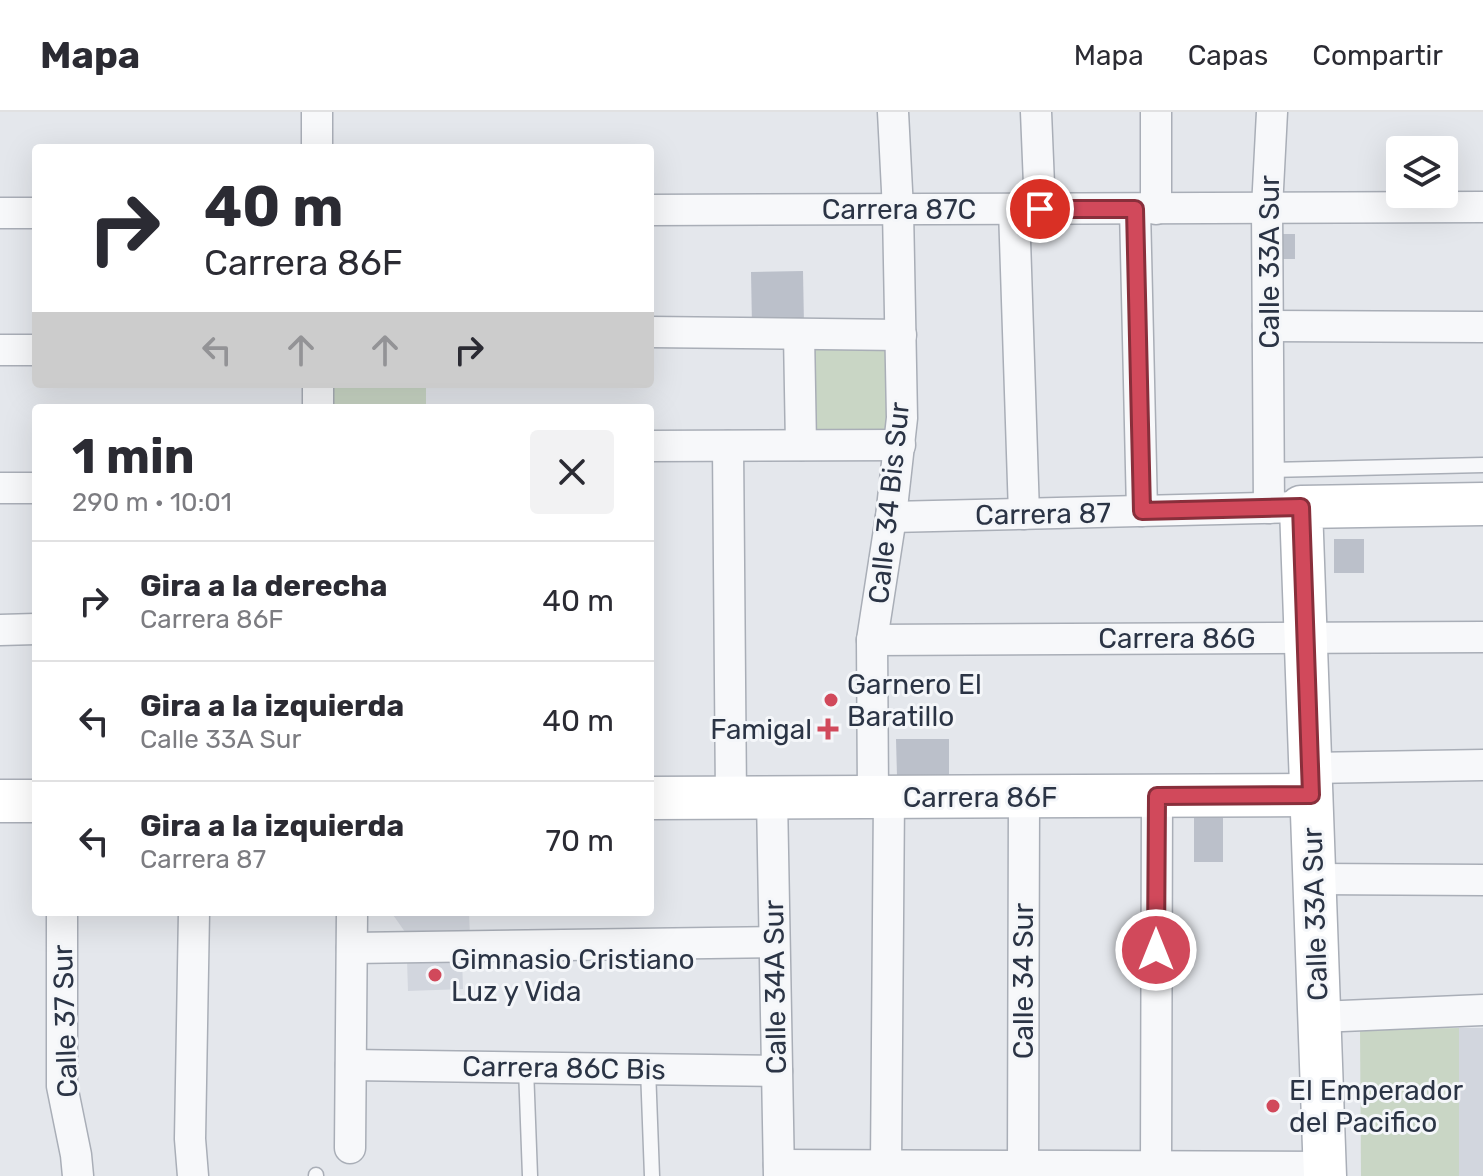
<!DOCTYPE html>
<html lang="es">
<head>
<meta charset="utf-8">
<style>
	:root { --surface:#fff; --page:#f2f2f3; --text:#2b2b33; --muted:#7c7c81; --line:#e1e1e2 }
	body { margin:0; font-family:Rubik,sans-serif; background:var(--page); color:var(--text); height:100vh; display:flex; flex-direction:column; font-size:30px; white-space:nowrap }
	* { box-sizing:border-box; margin:0 }
	p { font-size:26px; color:var(--muted) }
	.icon { flex:none; width:44px; height:44px; fill:none; stroke:currentColor; stroke-width:2; stroke-linecap:round; stroke-linejoin:round }
	.map { position:relative; flex:1; overflow:hidden }
	.drawer { position:absolute; left:32px; top:292px; width:622px; height:512px; display:flex; flex-direction:column; background:var(--surface); border-radius:8px; box-shadow:0 8px 32px #0002 }
	.drawer>* { flex:none }
	.top-card { position:absolute; left:32px; top:32px; width:622px; height:244px; border-radius:8px; box-shadow:0 8px 32px #0002; background:#fff; color:var(--text); overflow:hidden }
	.fabs { position:absolute; left:1386px; top:24px; display:grid; gap:16px }
	.fabs a { display:grid; place-items:center; width:72px; height:72px; border-radius:8px; background:var(--surface); box-shadow:0 8px 32px #0002; font-size:40px }
	.pin { position:absolute; display:grid; place-items:center; width:68px; height:68px; color:#fff; margin:-34px; border:4px solid #fff; border-radius:50%; box-shadow:0 2px 8px #0007 }
	.me { position:absolute; width:88px; margin:-44px; rotate:0deg; stroke-linejoin:round; filter:drop-shadow(0 0 6px #0008) }
	.turn { display:flex; align-items:center; gap:28px; height:168px; padding:0 40px; font-size:36px }
	.turn .icon { width:104px; height:104px; stroke-width:2.5 }
	.turn b { display:block; font-size:56px; line-height:68px }
	.lanes { display:flex; align-items:center; height:76px; padding:0 40px; background:#0003; justify-content:center; gap:40px; direction:ltr }
	.lanes .off { opacity:.35 }
	.round { display:grid; place-items:center; flex:none; width:84px; height:84px; border-radius:8px; background:var(--page) }
	.summary { display:flex; align-items:center; justify-content:space-between; height:136px; padding:0 40px }
	h1 { font-size:48px; font-weight:700; line-height:60px }
	ul { padding:0; list-style:none }
	li { display:flex; align-items:center; gap:24px; height:120px; padding:0 40px; border-top:2px solid var(--line) }
	li div { flex:1 }
	li b { display:block; font-size:30px }
	li em { font-style:normal }
	header { display:flex; align-items:center; gap:48px; box-sizing:border-box; height:112px; padding:0 40px; background:var(--surface); border-bottom:2px solid var(--line) }
	header strong { font-size:38px }
	nav { display:flex; gap:44px; margin-inline-start:auto; font-size:28px }
	.map>svg:first-child { display:block }
	.built { fill:#d2d6de }
	.green { fill:#c9d6c5 }
	.building { fill:#bbc0ca }
	.lines { fill:none; stroke-linecap:round; stroke-linejoin:round }
	.lane-casing { stroke:#a9aeb7; stroke-width:17 }
	.street-casing { stroke:#a9aeb7; stroke-width:33 }
	.secondary-casing { stroke:#a9aeb7; stroke-width:45 }
	.lane { stroke:#f7f8fa; stroke-width:14 }
	.street { stroke:#f7f8fa; stroke-width:30 }
	.secondary { stroke:#fff; stroke-width:42 }
	.route-casing { stroke:#882f3b; stroke-width:20 }
	.route { stroke:#d1495b; stroke-width:14 }
	.poi-dot { fill:#d1495b; stroke:#f4f6f9; stroke-width:3 }
	.labels { text-anchor:middle; dominant-baseline:central; stroke-width:6; stroke-linejoin:round; paint-order:stroke }
	.street-label { font-size:28px; fill:#2b3445; stroke:#f4f6f9 }
	.poi-label { font-size:28px; fill:#2b3445; stroke:#f4f6f9; text-anchor:start }
</style>
</head>
<body>
<header>
<strong>Mapa</strong>
<nav><a>Mapa</a><a>Capas</a><a>Compartir</a></nav>
</header>
<div class="map">
<svg width="1483" height="1064" viewBox="0 0 1483 1064">
	<rect width="100%" height="100%" fill="#e4e7ec"/>
	<g class="built">
		<polygon points="391,800 469,800 470,826 410,827"/>
		<polygon points="462,846 463,877 408,879 407,848"/>
		<rect x="1459" y="916" width="24" height="148"/>
	</g>
	<g class="green">
		<polygon points="887,234 888,325 810,325 809,235"/>
		<rect x="334" y="272" width="92" height="24"/>
		<polygon points="1459,916 1459,1064 1361,1064 1360,918"/>
	</g>
	<g class="building">
		<rect x="1279" y="122" width="16" height="25"/>
		<polygon points="803,159 804,213 752,214 751,160"/>
		<rect x="1334" y="427" width="30" height="34"/>
		<polygon points="896,627 949,627 949,664 897,664"/>
		<rect x="1194" y="693" width="29" height="57"/>
	</g>
	<g class="lines">
		<defs>
			<g id="lane">
				<polyline points="1269,358 1483,353"/>
				<polyline points="526,956 530,1064"/>
				<polyline points="648,957 652,1064"/>
				<polyline points="316,1063 316,1064"/>
			</g>
			<g id="street">
				<polyline points="1036,0 1040,97"/>
				<polyline points="317,36 317,0"/>
				<polyline points="1014,97 1024,402"/>
				<polyline points="1135,97 1142,399"/>
				<polyline points="1156,97 1156,0"/>
				<polyline points="650,98 1483,95"/>
				<polyline points="0,101 36,101"/>
				<polyline points="1268,214 1483,215"/>
				<polyline points="650,220 901,223"/>
				<polyline points="799,222 801,333"/>
				<polyline points="0,238 36,238"/>
				<polyline points="318,272 318,296"/>
				<polyline points="650,334 900,333"/>
				<polyline points="728,334 731,686"/>
				<polyline points="0,376 36,376"/>
				<polyline points="1269,396 1267,96 1272,0"/>
				<polyline points="891,405 1301,395"/>
				<polyline points="0,518 36,517"/>
				<polyline points="872,528 1483,525"/>
				<polyline points="1310,656 1483,653"/>
				<polyline points="873,685 872,528 891,405 902,306 898,98 893,0"/>
				<polyline points="772,686 779,1064"/>
				<polyline points="1314,767 1483,768"/>
				<polyline points="62,800 62,974 76,1043 78,1064"/>
				<polyline points="352,836 774,830"/>
				<polyline points="1319,905 1483,898"/>
				<polyline points="351,953 777,959"/>
				<polyline points="350,1036 352,800"/>
				<polyline points="779,1053 1324,1055"/>
				<polyline points="886,1053 889,685"/>
				<polyline points="1023,1054 1024,685"/>
				<polyline points="1156,1054 1157,684"/>
				<polyline points="193,1064 190,1027 194,800"/>
			</g>
			<g id="secondary">
				<polyline points="650,686 1311,683"/>
				<polyline points="0,689 36,689"/>
				<polyline points="1325,1064 1301,395 1483,392"/>
			</g>
		</defs>
		<use href="#lane" class="lane-casing"/>
		<use href="#street" class="street-casing"/>
		<use href="#secondary" class="secondary-casing"/>
		<use href="#lane" class="lane"/>
		<use href="#street" class="street"/>
		<use href="#secondary" class="secondary"/>
	</g>
	<g class="lines">
		<defs>
			<polyline id="route" points="1040,97 1135,97 1142,399 1301,395 1311,683 1157,684 1156,838"/>
		</defs>
		<use href="#route" class="route-casing"/>
		<use href="#route" class="route"/>
	</g>
	<g class="poi-dot">
		<circle cx="831" cy="588" r="8"/>
		<path d="M824 605h8v8h8v8h-8v8h-8v-8h-8v-8h8z"/>
		<circle cx="435" cy="863" r="8"/>
		<circle cx="1273" cy="994" r="8"/>
	</g>
	<g class="labels">
		<g class="street-label">
			<text x="899" y="97">Carrera 87C</text>
			<text transform="translate(1269 150) rotate(-90)">Calle 33A Sur</text>
			<text transform="translate(889 391) rotate(-84)">Calle 34 Bis Sur</text>
			<text transform="translate(1043 402) rotate(-1)">Carrera 87</text>
			<text x="1177" y="526">Carrera 86G</text>
			<text x="980" y="685">Carrera 86F</text>
			<text transform="translate(1315 802) rotate(-92)">Calle 33A Sur</text>
			<text transform="translate(1023 869) rotate(-90)">Calle 34 Sur</text>
			<text transform="translate(775 875) rotate(-91)">Calle 34A Sur</text>
			<text transform="translate(65 909) rotate(-92)">Calle 37 Sur</text>
			<text transform="translate(564 956) rotate(1)">Carrera 86C Bis</text>
		</g>
		<g class="poi-label">
			<text x="847" y="572">Garnero El<tspan x="847" dy="32">Baratillo</tspan></text>
			<text x="812" y="617" text-anchor="end">Famigal</text>
			<text x="451" y="847">Gimnasio Cristiano<tspan x="451" dy="32">Luz y Vida</tspan></text>
			<text x="1289" y="978">El Emperador<tspan x="1289" dy="32">del Pacifico</tspan></text>
		</g>
	</g>
</svg>
<div class="fabs">
<a><svg class="icon" aria-label="layers" viewBox="0 0 24 24"><path d="M12 4l9 5-9 5-9-5zM3 14l9 5 9-5"/></svg></a>
</div>
<div class="pin" style="left:1040px;top:97px;background:#d93025"><svg class="icon" aria-label="arrive" viewBox="0 0 24 24"><path d="M6 21V4h12l-3 4 3 4H6"/></svg></div>
<svg class="me" style="left:1156px;top:838px" viewBox="-20 -20 40 40"><circle r="17" fill="#d1495b" stroke="#fff" stroke-width="3"/><path d="M0-11L8 9 0 5-8 9z" fill="#fff"/></svg>
<div class="top-card">
<div class="turn"><svg class="icon" aria-label="right" viewBox="0 0 24 24"><path d="M7 20v-9h11M14 6l5 5-5 5"/></svg><div><b>40 m</b>Carrera 86F</div></div>
<div class="lanes"><svg class="icon off" aria-label="left" viewBox="0 0 24 24"><path d="M17 20v-9H6M10 6l-5 5 5 5"/></svg><svg class="icon off" aria-label="ahead" viewBox="0 0 24 24"><path d="M12 20V5M6 11l6-6 6 6"/></svg><svg class="icon off" aria-label="ahead" viewBox="0 0 24 24"><path d="M12 20V5M6 11l6-6 6 6"/></svg><svg class="icon" aria-label="right" viewBox="0 0 24 24"><path d="M7 20v-9h11M14 6l5 5-5 5"/></svg></div>
</div>
<section class="drawer">
<div class="summary"><div><h1>1 min</h1><p>290 m · 10:01</p></div><a class="round"><svg class="icon" aria-label="close" viewBox="0 0 24 24"><path d="M6 6l12 12M18 6L6 18"/></svg></a></div>
<ul>
<li><svg class="icon" aria-label="right" viewBox="0 0 24 24"><path d="M7 20v-9h11M14 6l5 5-5 5"/></svg><div><b>Gira a la derecha</b><p>Carrera 86F</p></div><em>40 m</em></li>
<li><svg class="icon" aria-label="left" viewBox="0 0 24 24"><path d="M17 20v-9H6M10 6l-5 5 5 5"/></svg><div><b>Gira a la izquierda</b><p>Calle 33A Sur</p></div><em>40 m</em></li>
<li><svg class="icon" aria-label="left" viewBox="0 0 24 24"><path d="M17 20v-9H6M10 6l-5 5 5 5"/></svg><div><b>Gira a la izquierda</b><p>Carrera 87</p></div><em>70 m</em></li>
</ul>
</section>
</div>
</body>
</html>
